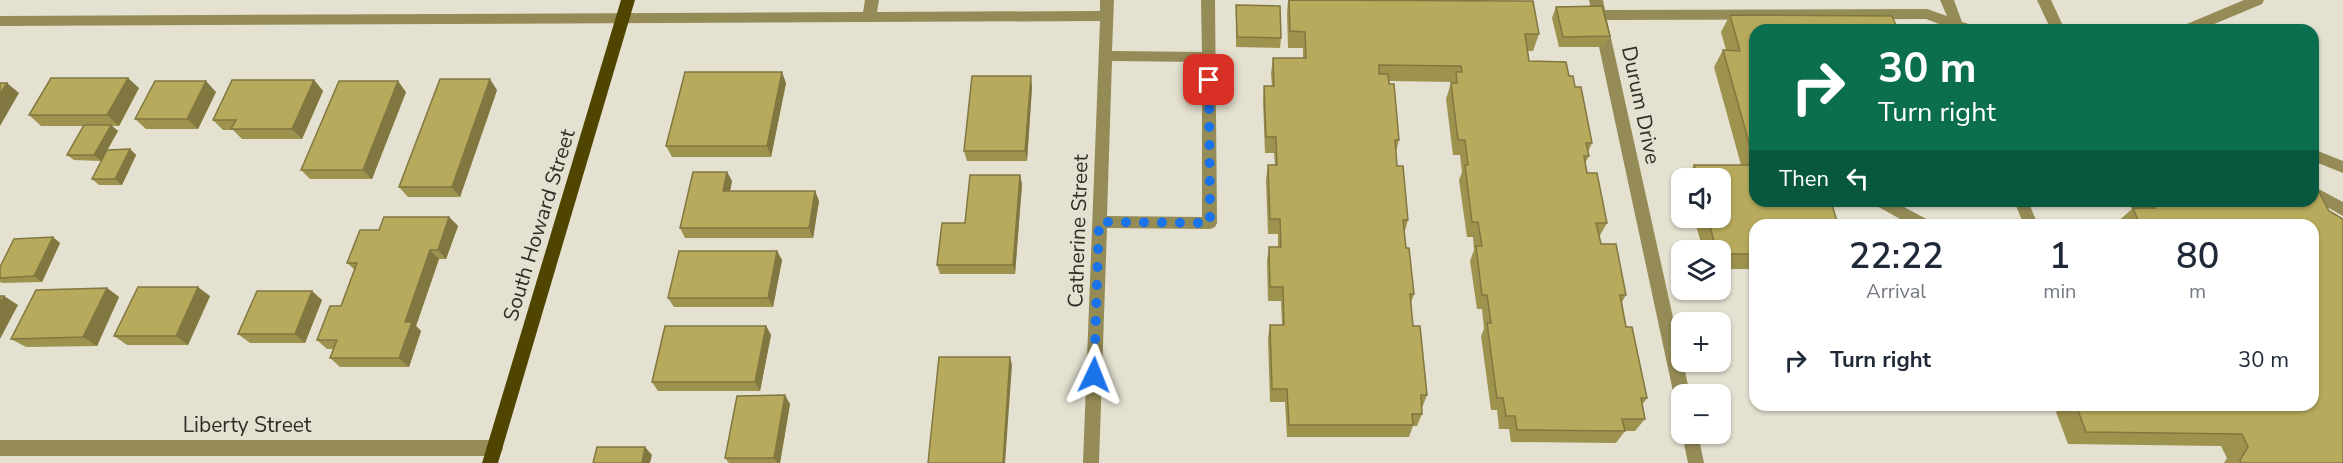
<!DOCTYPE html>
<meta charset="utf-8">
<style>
body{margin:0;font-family:"Nunito Sans",sans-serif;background:#f6f6f7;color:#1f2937;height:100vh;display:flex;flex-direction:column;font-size:22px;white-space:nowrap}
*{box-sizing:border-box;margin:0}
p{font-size:20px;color:#747a83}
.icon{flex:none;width:33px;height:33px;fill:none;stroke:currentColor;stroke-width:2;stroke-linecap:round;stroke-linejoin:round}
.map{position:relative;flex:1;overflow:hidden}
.panel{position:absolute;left:1749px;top:219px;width:570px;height:192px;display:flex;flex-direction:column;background:#fff;border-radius:18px;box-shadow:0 2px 4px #0004}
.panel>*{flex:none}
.banner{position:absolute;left:1749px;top:24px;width:570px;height:183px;border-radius:18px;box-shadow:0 2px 4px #0004;background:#0b6e4f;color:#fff;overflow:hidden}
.buttons{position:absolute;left:1671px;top:168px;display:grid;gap:12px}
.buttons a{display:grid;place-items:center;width:60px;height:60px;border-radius:12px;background:#fff;box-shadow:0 2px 4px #0004;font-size:30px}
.pin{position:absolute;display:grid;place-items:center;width:51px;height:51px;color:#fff;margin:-26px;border-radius:12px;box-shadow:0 3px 9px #0006}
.me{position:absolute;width:66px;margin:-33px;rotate:2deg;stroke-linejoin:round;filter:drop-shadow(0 0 4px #0008)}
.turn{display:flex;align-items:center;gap:21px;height:126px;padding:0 30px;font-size:27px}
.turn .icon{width:78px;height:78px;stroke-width:2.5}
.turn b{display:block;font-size:42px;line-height:51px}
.then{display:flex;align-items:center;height:57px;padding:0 30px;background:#0003;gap:12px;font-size:22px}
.eta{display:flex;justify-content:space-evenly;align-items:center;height:102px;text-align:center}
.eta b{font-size:36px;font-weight:600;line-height:42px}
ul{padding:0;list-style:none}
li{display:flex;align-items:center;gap:18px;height:78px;padding:0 30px}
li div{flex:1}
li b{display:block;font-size:22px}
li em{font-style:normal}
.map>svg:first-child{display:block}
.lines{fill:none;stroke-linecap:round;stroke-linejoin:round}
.minor{fill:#958b57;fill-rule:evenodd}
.major{fill:#504500;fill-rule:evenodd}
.wall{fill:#9e924f}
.shaded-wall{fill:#817740}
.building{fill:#b8aa5c;stroke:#817740;stroke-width:1.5}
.route{stroke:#1a73e8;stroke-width:10;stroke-dasharray:0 18}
.labels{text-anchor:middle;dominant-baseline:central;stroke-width:5;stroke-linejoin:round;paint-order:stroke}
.street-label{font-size:21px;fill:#2f2e27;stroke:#e4e1d0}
</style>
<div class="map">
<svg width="2343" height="463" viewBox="0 0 2343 463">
<rect width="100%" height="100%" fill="#e4e1d0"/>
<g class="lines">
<!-- minor -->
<g class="minor">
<path d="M 865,0 L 879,0 L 877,12 L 1100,11 L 1100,0 L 1114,0 L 1112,51 L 1202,52 L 1201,0 L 1215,0 L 1217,223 L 1215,227 L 1210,229 L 1107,228 L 1099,463 L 1083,463 L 1100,21 L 0,26 L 0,16 L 863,12 ZM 1112,61 L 1202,62 L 1202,217 L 1107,216 Z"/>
<polygon points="1589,0 1603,0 1605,10 1927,9 1947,16 1940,0 1954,0 1962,22 1975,26 1977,30 1955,30 1926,19 1607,20 1690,394 1682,394 1682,403 1676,401 1674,396"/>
<polygon points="2037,0 2051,0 2065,30 2051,30"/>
<polygon points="2244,0 2264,0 2262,4 2200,30 2180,30 2182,26"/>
<polygon points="2313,149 2343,161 2343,173 2313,161"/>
<polygon points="2313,186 2343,202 2343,216 2313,199"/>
<polygon points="1873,201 1893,201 1930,221 1932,225 1911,225 1875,205"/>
<polygon points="2014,201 2028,201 2038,225 2024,225"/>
<polygon points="1682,434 1698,434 1704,463 1688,463"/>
<polygon points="0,440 495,440 501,443 503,448 501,453 495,456 0,456"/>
</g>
<!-- major -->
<polygon class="major" points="621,0 635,0 498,463 482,463"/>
</g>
<!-- wall -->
<g class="wall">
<polygon points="1288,0 1539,34 1533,51 1528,51 1529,61 1569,76 1575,87 1592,143 1588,152 1589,156 1585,163 1587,173 1607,223 1599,237 1601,244 1626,295 1622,302 1626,327 1647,398 1642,405 1645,419 1635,431 1625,431 1616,443 1511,442 1509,429 1499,429 1497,410 1491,410 1481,336 1484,329 1482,309 1477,309 1470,261 1474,250 1473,237 1467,237 1459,180 1462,172 1460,155 1453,155 1446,99 1451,83 1453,82 1389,81 1399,140 1396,152 1397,166 1408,220 1404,234 1406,248 1414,294 1411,303 1413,326 1427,395 1422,408 1422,414 1417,426 1413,426 1409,437 1287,437 1285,402 1270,402 1268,338 1270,325 1282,325 1281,301 1268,301 1267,261 1269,247 1278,247 1278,234 1268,234 1266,180 1268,165 1275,165 1274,153 1265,153 1263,102 1264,86 1272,86 1271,74 1273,58 1303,58 1303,48 1288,48 1287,14"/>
<polygon points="1236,5 1281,38 1280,48 1236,47"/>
<polygon points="1556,7 1610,36 1605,47 1559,47 1552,18"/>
<polygon points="1730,15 1755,30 1755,269 1720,269 1720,250 1703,250 1694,218 1720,218 1720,178 1686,178 1694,165 1741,165 1714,67 1723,50 1726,50 1721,32"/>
<polygon points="314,80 323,91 302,139 242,139 233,130 223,130 213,120"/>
<polygon points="786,83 771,157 672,157 666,146"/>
<polygon points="1032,87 1027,161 967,161 964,151"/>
<polygon points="139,88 119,126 112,126 118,131 101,161 74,160 67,155 83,126 41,126 29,115"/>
<polygon points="497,90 460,197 408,197 399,187"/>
<polygon points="216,92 198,129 146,129 135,119"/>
<polygon points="406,92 372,179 310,179 301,170"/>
<polygon points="130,149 136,155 122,185 99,185 92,179"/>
<polygon points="727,172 732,181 730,191 815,191 819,201 813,238 685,238 680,228"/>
<polygon points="1022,184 1015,274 940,274 937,265 965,223"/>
<polygon points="2128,201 2313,201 2343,463 2224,463 2227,458 2221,446 2068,444 2056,412 2066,405 2313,405 2313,225 2117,225 2116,223 2132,209"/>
<polygon points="449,217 458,226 446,259 439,259 416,326 421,331 409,367 340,367 330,358 333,349 327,349 317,340 341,306 355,270 347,263 379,230"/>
<polygon points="60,243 42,282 2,283 0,282 0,267"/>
<polygon points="777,251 782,260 773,307 674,307 668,298"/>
<polygon points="107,288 119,297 97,346 26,347 11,339"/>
<polygon points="210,296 188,345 127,345 114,336"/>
<polygon points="322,300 305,343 250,343 238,334"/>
<polygon points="766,326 771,335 760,391 658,391 652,382"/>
<polygon points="790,404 780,463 729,463 725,458"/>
</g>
<!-- shaded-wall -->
<g class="shaded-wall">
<polygon points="782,72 786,83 771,157 767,146"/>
<polygon points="1031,76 1032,87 1027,161 1025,151"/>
<polygon points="128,78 139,88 119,126 107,115"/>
<polygon points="490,79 497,90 460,197 452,187"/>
<polygon points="314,80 323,91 302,139 292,129"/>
<polygon points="206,81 216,92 198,129 187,119"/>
<polygon points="398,81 406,92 372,179 363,170"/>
<polygon points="7,83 19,93 0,126 0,94"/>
<polygon points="111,125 118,131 101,161 94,155"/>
<polygon points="130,149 136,155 122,185 115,179"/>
<polygon points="727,172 732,181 728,201 723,191"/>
<polygon points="1020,175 1022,184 1015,274 1013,265"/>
<polygon points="815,191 819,201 813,238 809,228"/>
<polygon points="449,217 458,226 446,259 438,250"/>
<polygon points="53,237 60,243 42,282 34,276"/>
<polygon points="430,250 439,259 416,326 421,331 409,367 399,358 405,322"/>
<polygon points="777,251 782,260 773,307 768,298"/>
<polygon points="198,287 210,296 188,345 176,336"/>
<polygon points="107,288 119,297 97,346 83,337"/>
<polygon points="312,291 322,300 305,343 295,334"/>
<polygon points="4,296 18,305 0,339 0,303"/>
<polygon points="766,326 771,335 760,391 755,382"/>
<polygon points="1010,357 1012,365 1005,463 1003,463"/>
<polygon points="785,395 790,404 780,463 778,463 774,458"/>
<polygon points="645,447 652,455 650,463 642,463"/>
</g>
<!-- building -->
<g class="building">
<polygon points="1289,0 1533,1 1539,34 1525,34 1529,61 1566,62 1569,76 1573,76 1575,87 1581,87 1592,143 1586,143 1589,156 1584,156 1587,173 1597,173 1607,223 1596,223 1601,244 1616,244 1626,295 1620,295 1626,327 1632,327 1647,398 1641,398 1645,419 1622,419 1625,431 1517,430 1515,416 1506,416 1503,398 1497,398 1487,323 1491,323 1487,295 1482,295 1476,246 1482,246 1478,222 1472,222 1465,165 1468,165 1465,140 1458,140 1451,83 1457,83 1456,72 1462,72 1461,66 1379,65 1379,74 1388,74 1389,84 1394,84 1399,140 1395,140 1397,166 1403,166 1408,220 1403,220 1406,248 1409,248 1414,294 1410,294 1413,326 1420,326 1427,395 1421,395 1422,414 1412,414 1413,425 1289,425 1287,389 1272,389 1270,325 1284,325 1283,287 1270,287 1269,247 1281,247 1280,219 1270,219 1268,165 1277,165 1276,137 1266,137 1264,86 1274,86 1273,58 1306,58 1305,32 1290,31"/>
<polygon points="1236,5 1280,6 1281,38 1237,37"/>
<polygon points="1602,6 1610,36 1563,37 1556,7"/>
<polygon points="1730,15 1892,16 1898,30 1755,30 1755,164 1723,50 1740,51"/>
<polygon points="685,72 782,72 767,146 666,146"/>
<polygon points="972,76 1031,76 1025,151 964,151"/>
<polygon points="51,78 128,78 107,115 29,115"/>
<polygon points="440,79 490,79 452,187 399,187"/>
<polygon points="232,80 314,80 292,129 231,129 236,120 213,120"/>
<polygon points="155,81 206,81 187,119 135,119"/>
<polygon points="339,81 398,81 363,170 301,170"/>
<polygon points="0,83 7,83 0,94"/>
<polygon points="84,125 111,125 94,155 67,155"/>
<polygon points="130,149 115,179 92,179 107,150"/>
<polygon points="1694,165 1755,165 1755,201 1831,201 1838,225 1755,225 1755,254 1720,254 1720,250 1716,250 1708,218 1720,218 1720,178 1698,178"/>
<polygon points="693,172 727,172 723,191 815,191 809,228 680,228"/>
<polygon points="970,175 1020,175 1013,265 937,265 942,223 965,223"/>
<polygon points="2313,181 2329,211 2343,219 2343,463 2241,463 2240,460 2248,447 2242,434 2086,432 2076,405 2313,405 2313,225 2140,225 2133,208 2155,208 2152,201 2313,201"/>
<polygon points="384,217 449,217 438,250 430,250 405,322 412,322 399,358 330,358 337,340 317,340 330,306 341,306 357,263 347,263 360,230 379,230"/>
<polygon points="53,237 34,276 0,278 0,267 14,239"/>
<polygon points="679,251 777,251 768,298 668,298"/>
<polygon points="138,287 198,287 176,336 114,336"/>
<polygon points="107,288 83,337 11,339 36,290"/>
<polygon points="257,291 312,291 295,334 238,334"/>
<polygon points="0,296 4,296 0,303"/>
<polygon points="665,326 766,326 755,382 652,382"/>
<polygon points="939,357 1010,357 1003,463 928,463"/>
<polygon points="785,395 774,458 725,458 737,396"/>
<polygon points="597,447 645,447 642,463 593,463"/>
</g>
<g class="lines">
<!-- route -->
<polyline class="route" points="1094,375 1099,222 1210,223 1209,80"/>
</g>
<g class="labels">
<!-- street labels -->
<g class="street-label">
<text transform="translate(1641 105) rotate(78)">Durum Drive</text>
<text transform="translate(539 225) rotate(-73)">South Howard Street</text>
<text transform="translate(1078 231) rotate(-88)">Catherine Street</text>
<text x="247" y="425">Liberty Street</text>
</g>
</g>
</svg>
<div class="buttons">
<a><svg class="icon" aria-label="sound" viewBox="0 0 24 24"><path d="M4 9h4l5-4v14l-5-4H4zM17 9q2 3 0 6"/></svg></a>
<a><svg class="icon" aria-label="layers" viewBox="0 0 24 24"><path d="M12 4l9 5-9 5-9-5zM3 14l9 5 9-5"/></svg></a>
<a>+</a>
<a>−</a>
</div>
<div class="pin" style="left:1209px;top:80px;background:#d93025"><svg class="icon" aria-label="arrive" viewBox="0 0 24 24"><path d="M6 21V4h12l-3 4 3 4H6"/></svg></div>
<svg class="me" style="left:1094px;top:375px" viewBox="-20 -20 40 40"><path d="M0-17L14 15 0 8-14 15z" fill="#1a73e8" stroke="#fff" stroke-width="4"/></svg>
<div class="banner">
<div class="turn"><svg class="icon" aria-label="right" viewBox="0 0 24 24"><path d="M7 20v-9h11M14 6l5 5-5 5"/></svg><div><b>30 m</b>Turn right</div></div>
<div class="then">Then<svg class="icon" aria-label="left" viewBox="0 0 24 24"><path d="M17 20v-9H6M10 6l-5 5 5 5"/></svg></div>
</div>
<section class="panel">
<div class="eta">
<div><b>22:22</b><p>Arrival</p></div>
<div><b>1</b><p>min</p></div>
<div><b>80</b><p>m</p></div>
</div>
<ul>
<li><svg class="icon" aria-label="right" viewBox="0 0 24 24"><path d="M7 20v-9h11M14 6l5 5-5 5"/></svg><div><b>Turn right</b></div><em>30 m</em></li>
</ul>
</section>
</div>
